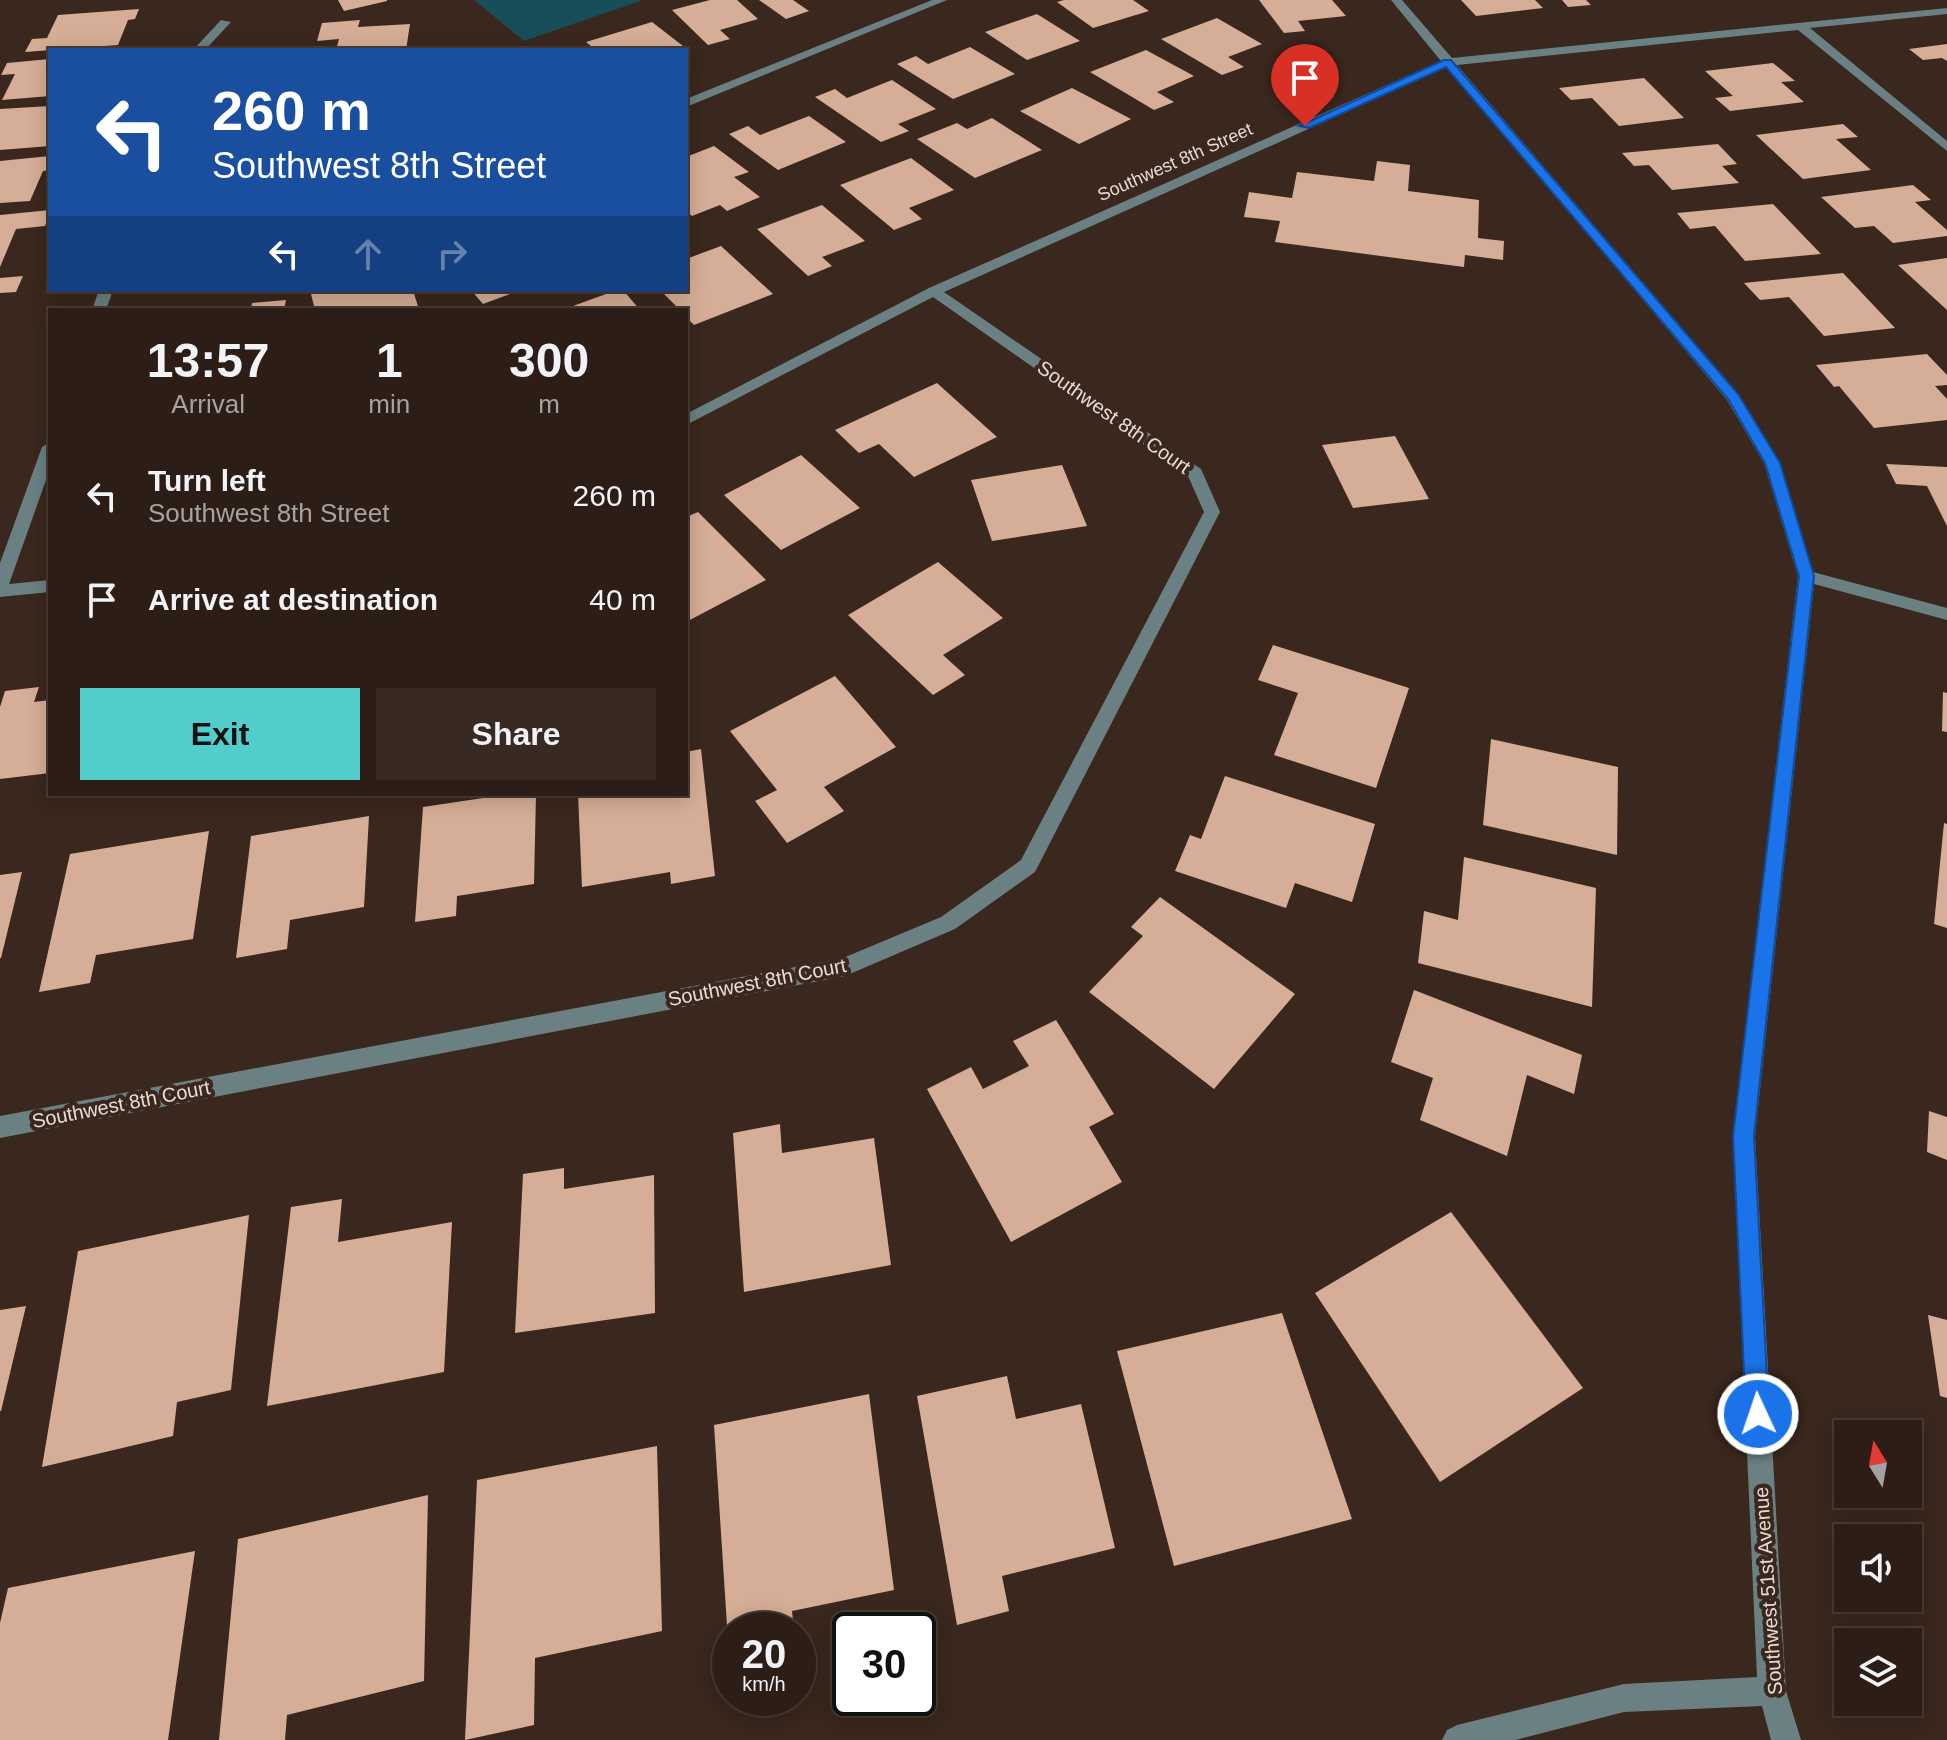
<!DOCTYPE html>
<style>
body{margin:0;font-family:Helvetica,sans-serif;background:#382a23;color:#f1f3f6;height:100vh;display:flex;flex-direction:column;font-size:30px;white-space:nowrap}
*{box-sizing:border-box;margin:0}
p{font-size:26px;color:#a6a2a1}
.icon{flex:none;width:44px;height:44px;fill:none;stroke:currentColor;stroke-width:2;stroke-linecap:round;stroke-linejoin:round}
.map{position:relative;flex:1;overflow:hidden}
.side{position:absolute;left:48px;top:308px;width:640px;height:488px;display:flex;flex-direction:column;background:#2c1d16;border-radius:0px;box-shadow:0 4px 20px #0003,0 0 0 2px #483b35}
.side>*{flex:none}
.banner{position:absolute;left:48px;top:48px;width:640px;height:244px;border-radius:0px;box-shadow:0 4px 20px #0003,0 0 0 2px #483b35;background:#1a4fa0;color:#fff;overflow:hidden}
.needle{width:52px;rotate:349deg}
.controls{position:absolute;left:1834px;top:1420px;display:grid;gap:16px}
.controls a{display:grid;place-items:center;width:88px;height:88px;border-radius:0px;background:#2c1d16;box-shadow:0 4px 20px #0003,0 0 0 2px #483b35;font-size:40px}
.speed{position:absolute;left:712px;top:1612px;display:flex;gap:16px;font-size:40px;font-weight:700;text-align:center}
.speed>*{display:grid;place-content:center;width:104px;height:104px;border-radius:50%;background:#2c1d16;box-shadow:0 4px 20px #0003,0 0 0 2px #483b35;line-height:1}
.speed small{font-size:20px;font-weight:400}
.speed .limit{border:4px solid #111;border-radius:12px;background:#fff;color:#111}
.pin{position:absolute;display:grid;place-items:center;width:68px;height:68px;color:#fff;margin:-82px -34px;border-radius:50% 50% 50% 0;rotate:-45deg;box-shadow:0 0 8px #0007}
.pin .icon{rotate:45deg}
.me{position:absolute;width:88px;margin:-44px;rotate:357deg;stroke-linejoin:round;filter:drop-shadow(0 0 6px #0008)}
.turn{display:flex;align-items:center;gap:28px;height:168px;padding:0 32px;font-size:36px}
.turn .icon{width:104px;height:104px;stroke-width:2.5}
.turn b{display:block;font-size:56px;line-height:68px}
.lanes{display:flex;align-items:center;height:76px;padding:0 32px;background:#0003;justify-content:center;gap:40px;direction:ltr}
.lanes .off{opacity:.35}
.eta{display:flex;justify-content:space-evenly;align-items:center;height:136px;text-align:center}
.eta b{font-size:48px;font-weight:600;line-height:56px}
.cta{display:flex;gap:16px;margin-top:auto;padding:16px 32px}
.cta a{flex:1;height:92px;border-radius:0px;background:#52cdcc;color:#111;font-size:32px;font-weight:600;line-height:92px;text-align:center}
.cta a+a{background:#382a23;color:#f1f3f6}
ul{padding:0;list-style:none}
li{display:flex;align-items:center;gap:24px;height:104px;padding:0 32px}
li div{flex:1}
li b{display:block;font-size:30px}
li em{font-style:normal}
.map>svg:first-child{display:block}
.water{fill:#174e57}
.building{fill:#d6ad96}
.lines{fill:none;stroke-linecap:round;stroke-linejoin:round}
.minor{fill:#6a8082;fill-rule:evenodd}
.route{fill:#1a73e8;stroke:#114b97;stroke-width:2}
.labels{text-anchor:middle;dominant-baseline:central;stroke-width:8;stroke-linejoin:round;paint-order:stroke}
.far-street-label{font-size:18px;fill:#e8dbd5;stroke:#3a271d}
.street-label{font-size:20px;fill:#e8dbd5;stroke:#3a271d}
</style>
<div class="map">
<svg width="1947" height="1740" viewBox="0 0 1947 1740">
<rect width="100%" height="100%" fill="#3a271d"/>
<!-- water -->
<polygon class="water" points="474,0 643,0 524,41"/>
<!-- building -->
<g class="building">
<polygon points="338,0 387,0 387,1 344,11"/>
<polygon points="710,0 737,0 758,19 720,30 730,39 708,45 672,10"/>
<polygon points="759,0 793,0 809,11 786,19"/>
<polygon points="1064,0 1133,0 1149,11 1093,28 1057,2"/>
<polygon points="1259,0 1332,0 1346,16 1298,21 1305,31 1284,33"/>
<polygon points="1461,0 1535,0 1543,8 1476,16"/>
<polygon points="1562,0 1586,0 1591,5 1568,7"/>
<polygon points="139,9 135,19 128,20 118,45 25,52 32,39 47,38 58,15"/>
<polygon points="1037,14 1080,41 1027,60 985,32"/>
<polygon points="1217,18 1262,44 1228,57 1244,67 1222,75 1161,39"/>
<polygon points="360,20 358,27 410,24 406,50 336,50 339,39 317,41 322,23"/>
<polygon points="652,22 683,46 670,50 596,50 586,42"/>
<polygon points="1947,44 1947,61 1942,58 1923,60 1909,49"/>
<polygon points="970,47 1015,74 953,99 897,64 916,56 928,64"/>
<polygon points="1146,50 1194,76 1157,92 1174,102 1154,110 1090,72"/>
<polygon points="50,59 50,96 2,100 15,74 1,75 7,63"/>
<polygon points="1773,63 1795,81 1781,82 1804,102 1730,111 1715,98 1733,96 1705,71"/>
<polygon points="1644,78 1684,118 1619,126 1592,98 1571,100 1559,88"/>
<polygon points="892,80 936,109 898,124 909,131 881,142 815,97 835,89 847,98"/>
<polygon points="1072,88 1131,119 1079,144 1020,111"/>
<polygon points="50,106 50,146 0,150 0,109"/>
<polygon points="809,116 846,142 778,170 729,134 748,126 760,135"/>
<polygon points="992,118 1042,150 975,178 917,139 957,123 967,129"/>
<polygon points="1843,124 1858,137 1836,139 1871,170 1803,179 1756,135"/>
<polygon points="1718,144 1737,164 1722,166 1739,183 1672,190 1649,165 1634,166 1622,153"/>
<polygon points="714,146 749,172 734,177 760,197 727,211 720,205 692,216 686,211 686,157"/>
<polygon points="50,156 50,170 43,171 30,201 0,203 0,161"/>
<polygon points="911,158 954,190 909,208 922,219 894,230 840,185"/>
<polygon points="1377,161 1410,165 1408,191 1479,200 1478,238 1504,241 1503,260 1465,255 1464,267 1275,242 1280,221 1244,217 1249,192 1292,198 1297,172 1374,181"/>
<polygon points="1913,185 1931,200 1915,202 1947,230 1947,236 1893,243 1874,226 1855,228 1821,197"/>
<polygon points="1773,204 1821,254 1745,261 1715,226 1690,229 1677,213"/>
<polygon points="822,205 865,241 822,257 832,266 808,276 757,229"/>
<polygon points="50,210 45,226 16,229 0,267 0,215"/>
<polygon points="721,246 773,294 694,325 686,317 686,310 680,310 660,290 686,290 686,259"/>
<polygon points="1947,258 1947,310 1898,265"/>
<polygon points="1843,273 1895,328 1824,336 1789,297 1760,300 1744,283"/>
<polygon points="23,276 16,292 0,293 0,278"/>
<polygon points="329,290 413,290 419,310 315,310 311,294"/>
<polygon points="471,290 521,290 483,304"/>
<polygon points="617,290 623,290 640,310 562,310"/>
<polygon points="286,300 284,310 251,310 252,303"/>
<polygon points="1927,354 1947,375 1947,385 1935,386 1947,399 1947,420 1874,428 1839,386 1834,387 1816,365"/>
<polygon points="937,383 997,437 914,477 879,444 859,453 835,430"/>
<polygon points="1395,436 1429,499 1353,508 1322,445"/>
<polygon points="801,455 860,508 781,550 724,495"/>
<polygon points="1886,464 1947,467 1947,526 1927,486 1896,484"/>
<polygon points="1062,465 1087,526 992,541 971,480"/>
<polygon points="698,512 766,580 686,622 686,517"/>
<polygon points="938,562 1003,618 943,655 965,675 933,695 848,615"/>
<polygon points="1273,645 1409,688 1376,788 1274,755 1298,693 1258,680"/>
<polygon points="835,676 896,747 824,787 844,811 787,843 755,801 777,790 730,731"/>
<polygon points="39,687 34,702 50,700 50,773 0,779 0,707 5,691"/>
<polygon points="1943,692 1947,693 1947,732 1942,731"/>
<polygon points="1491,739 1618,767 1617,855 1483,825"/>
<polygon points="701,749 715,876 671,884 670,872 582,887 578,794 686,794 686,752"/>
<polygon points="1225,776 1375,824 1352,902 1295,883 1286,908 1175,871 1190,835 1201,839"/>
<polygon points="510,794 536,794 534,884 457,896 456,916 415,922 423,807"/>
<polygon points="369,816 364,907 290,920 287,949 236,958 251,836"/>
<polygon points="1944,823 1947,824 1947,928 1934,924"/>
<polygon points="209,831 193,939 96,955 90,983 39,992 70,854"/>
<polygon points="1464,857 1596,888 1592,1007 1418,963 1424,911 1458,920"/>
<polygon points="22,872 1,958 0,958 0,875"/>
<polygon points="1160,897 1295,994 1214,1089 1089,992 1143,936 1131,927"/>
<polygon points="1414,990 1582,1055 1574,1094 1527,1075 1507,1156 1420,1120 1433,1078 1391,1062"/>
<polygon points="1056,1020 1114,1114 1089,1127 1122,1182 1011,1242 927,1089 971,1067 983,1089 1029,1066 1013,1041"/>
<polygon points="1929,1111 1947,1117 1947,1160 1927,1152"/>
<polygon points="780,1124 782,1153 874,1138 891,1265 744,1292 733,1133"/>
<polygon points="564,1168 564,1189 654,1175 655,1313 515,1333 523,1174"/>
<polygon points="342,1199 338,1242 452,1222 444,1372 267,1406 291,1207"/>
<polygon points="1451,1212 1583,1388 1440,1482 1315,1293"/>
<polygon points="249,1215 231,1390 177,1402 173,1436 42,1467 78,1251"/>
<polygon points="26,1306 1,1411 0,1411 0,1310"/>
<polygon points="1282,1313 1352,1519 1174,1566 1117,1351"/>
<polygon points="1928,1315 1947,1320 1947,1398 1940,1396"/>
<polygon points="1007,1376 1016,1419 1081,1404 1115,1548 1002,1576 1009,1611 957,1625 917,1396"/>
<polygon points="869,1394 894,1590 792,1611 794,1630 730,1630 728,1641 714,1425"/>
<polygon points="657,1446 662,1631 535,1658 534,1725 465,1740 477,1480"/>
<polygon points="428,1495 424,1681 287,1715 285,1740 219,1740 238,1539"/>
<polygon points="195,1551 168,1740 0,1740 0,1623 8,1588"/>
</g>
<g class="lines">
<!-- minor -->
<g class="minor">
<polygon points="932,0 947,0 686,107 686,99"/>
<polygon points="1391,0 1402,0 1452,58 1947,8 1947,14 1810,28 1947,141 1947,151 1798,30 1457,65 1738,394 1780,463 1813,572 1947,608 1947,620 1814,584 1755,1136 1786,1691 1801,1740 1771,1740 1762,1706 1624,1712 1515,1740 1442,1740 1447,1730 1457,1725 1624,1684 1757,1677 1733,1136 1798,576 1764,463 1727,400 1447,67 944,292 1201,469 1220,512 1035,872 955,929 845,976 0,1138 0,1116 843,958 941,917 1021,860 1204,512 1188,476 933,297 686,425 686,414 929,288 1441,61"/>
<polygon points="221,20 231,22 205,50 193,50"/>
<polygon points="99,290 113,290 106,310 92,310"/>
<polygon points="50,442 50,469 9,584 50,580 50,592 0,597 0,563 42,447"/>
</g>
</g>
<!-- route -->
<polygon class="route" points="1444,60 1451,60 1738,394 1780,463 1814,576 1754,1136 1769,1414 1766,1422 1758,1425 1749,1422 1746,1414 1733,1136 1799,576 1765,463 1728,399 1446,67 1309,128 1299,126"/>
<g class="labels">
<!-- far-street labels -->
<g class="far-street-label">
<text transform="translate(1175 162) rotate(-24)">Southwest 8th Street</text>
</g>
<!-- street labels -->
<g class="street-label">
<text transform="translate(1114 417) rotate(35)">Southwest 8th Court</text>
<text transform="translate(757 982) rotate(-11)">Southwest 8th Court</text>
<text transform="translate(121 1104) rotate(-11)">Southwest 8th Court</text>
<text transform="translate(1768 1591) rotate(-94)">Southwest 51st Avenue</text>
</g>
</g>
</svg>
<div class="controls">
<a><svg class="needle" viewBox="-14 -14 28 28"><path d="M0-13l5 13h-10z" fill="#e53935"/><path d="M0 13l5-13h-10z" fill="#a6a2a1"/></svg></a>
<a><svg class="icon" aria-label="sound" viewBox="0 0 24 24"><path d="M4 9h4l5-4v14l-5-4H4zM17 9q2 3 0 6"/></svg></a>
<a><svg class="icon" aria-label="layers" viewBox="0 0 24 24"><path d="M12 4l9 5-9 5-9-5zM3 14l9 5 9-5"/></svg></a>
</div>
<div class="speed"><div>20<small>km/h</small></div><div class="limit">30</div></div>
<div class="pin" style="left:1305px;top:126px;background:#d93025"><svg class="icon" aria-label="arrive" viewBox="0 0 24 24"><path d="M6 21V4h12l-3 4 3 4H6"/></svg></div>
<svg class="me" style="left:1758px;top:1414px" viewBox="-20 -20 40 40"><circle r="17" fill="#1a73e8" stroke="#fff" stroke-width="3"/><path d="M0-11L8 9 0 5-8 9z" fill="#fff"/></svg>
<div class="banner">
<div class="turn"><svg class="icon" aria-label="left" viewBox="0 0 24 24"><path d="M17 20v-9H6M10 6l-5 5 5 5"/></svg><div><b>260 m</b>Southwest 8th Street</div></div>
<div class="lanes"><svg class="icon" aria-label="left" viewBox="0 0 24 24"><path d="M17 20v-9H6M10 6l-5 5 5 5"/></svg><svg class="icon off" aria-label="ahead" viewBox="0 0 24 24"><path d="M12 20V5M6 11l6-6 6 6"/></svg><svg class="icon off" aria-label="right" viewBox="0 0 24 24"><path d="M7 20v-9h11M14 6l5 5-5 5"/></svg></div>
</div>
<section class="side">
<div class="eta">
<div><b>13:57</b><p>Arrival</p></div>
<div><b>1</b><p>min</p></div>
<div><b>300</b><p>m</p></div>
</div>
<ul>
<li><svg class="icon" aria-label="left" viewBox="0 0 24 24"><path d="M17 20v-9H6M10 6l-5 5 5 5"/></svg><div><b>Turn left</b><p>Southwest 8th Street</p></div><em>260 m</em></li>
<li><svg class="icon" aria-label="arrive" viewBox="0 0 24 24"><path d="M6 21V4h12l-3 4 3 4H6"/></svg><div><b>Arrive at destination</b></div><em>40 m</em></li>
</ul>
<div class="cta"><a>Exit</a><a>Share</a></div>
</section>
</div>
